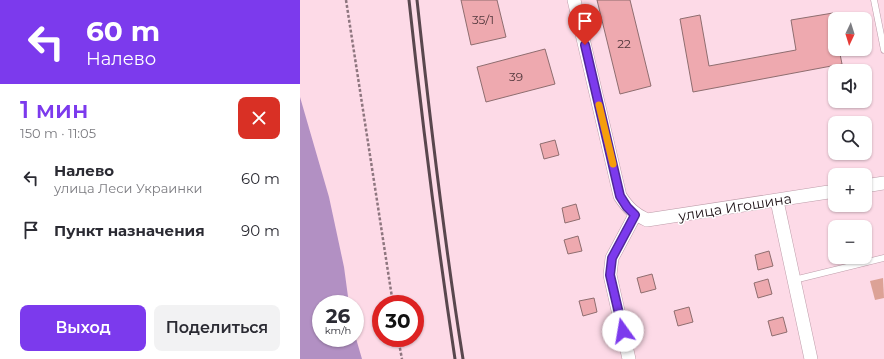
<!DOCTYPE html>
<html lang="ru">
<meta charset="utf-8">
<style>
body{margin:0;font-family:Montserrat,sans-serif;background:#f2f2f3;color:#2b2b33;height:100vh;display:flex;flex-direction:column;font-size:15px;white-space:nowrap}
*{box-sizing:border-box;margin:0}
p{font-size:13px;color:#7c7c81}
.icon{flex:none;width:22px;height:22px;fill:none;stroke:currentColor;stroke-width:2;stroke-linecap:round;stroke-linejoin:round}
.map{position:relative;flex:1;overflow:hidden}
.details{display:flex;flex-direction:column;background:#fff;width:300px}
.details>*{flex:none}
.banner{background:#7c3aed;color:#fff;overflow:hidden}
.needle{width:26px;rotate:184deg}
.tools{position:absolute;left:528px;top:12px;display:grid;gap:8px}
.tools a{display:grid;place-items:center;width:44px;height:44px;border-radius:8px;background:#fff;box-shadow:0 1px 3px #0004;font-size:20px}
.speed{position:absolute;left:12px;top:295px;display:flex;gap:8px;font-size:20px;font-weight:700;text-align:center}
.speed>*{display:grid;place-content:center;width:52px;height:52px;border-radius:50%;background:#fff;box-shadow:0 1px 3px #0004;line-height:1}
.speed small{font-size:10px;font-weight:400}
.speed .limit{border:6px solid #d22;background:#fff;color:#111}
.pin{position:absolute;display:grid;place-items:center;width:34px;height:34px;color:#fff;margin:-41px -17px;border-radius:50% 50% 50% 0;rotate:-45deg;box-shadow:0 0 4px #0007}
.pin .icon{rotate:45deg}
.me{position:absolute;width:44px;margin:-22px;rotate:347deg;stroke-linejoin:round;filter:drop-shadow(0 0 3px #0008)}
.turn{display:flex;align-items:center;gap:14px;height:84px;padding:0 20px;font-size:18px}
.turn .icon{width:52px;height:52px;stroke-width:2.5}
.turn b{display:block;font-size:28px;line-height:34px}
.round{display:grid;place-items:center;flex:none;width:42px;height:42px;border-radius:8px;background:#f2f2f3}
.overview{display:flex;align-items:center;justify-content:space-between;height:68px;padding:0 20px}
h1{font-size:24px;font-weight:600;line-height:30px;color:#7c3aed}
.primary-button{display:flex;gap:8px;margin-top:auto;padding:8px 20px}
.primary-button a{flex:1;height:46px;border-radius:8px;background:#7c3aed;color:#fff;font-size:16px;font-weight:600;line-height:46px;text-align:center}
.primary-button a+a{background:#f2f2f3;color:#2b2b33}
ul{padding:0;list-style:none}
li{display:flex;align-items:center;gap:12px;height:52px;padding:0 20px}
li div{flex:1}
li b{display:block;font-size:15px}
li em{font-style:normal}
main{display:flex;flex:1;min-height:0}
.map>svg:first-child{display:block}
.green{fill:#dca296}
.water{fill:#b290c3}
.building{fill:#eea9af;stroke:#8e6d6f}
.lines{fill:none;stroke-linecap:round;stroke-linejoin:round}
.service-casing{stroke:#be9daa;stroke-width:7}
.minor-casing{stroke:#be9daa;stroke-width:14}
.path{stroke:#8e767f;stroke-width:2.5;stroke-dasharray:3 2;stroke-linecap:butt}
.service{stroke:#fff;stroke-width:6}
.minor{stroke:#fff;stroke-width:13}
.rail{stroke:#59474e;stroke-width:3}
.route-casing{stroke:#51269a;stroke-width:10}
.route{stroke:#7c3aed;stroke-width:7}
.slow{stroke:#f59e0b;stroke-width:7}
.labels{text-anchor:middle;dominant-baseline:central;stroke-width:3;stroke-linejoin:round;paint-order:stroke}
.number-label{font-size:12px;fill:#50363b}
.street-label{font-size:14px;fill:#1b0f14;stroke:#fff}
</style>
<main>
<section class="details">
<div class="banner">
<div class="turn"><svg class="icon" aria-label="left" viewBox="0 0 24 24"><path d="M17 20v-9H6M10 6l-5 5 5 5"/></svg><div><b>60 m</b>Налево</div></div>
</div>
<div class="overview"><div><h1>1 мин</h1><p>150 m · 11:05</p></div><a class="round" style="background:#d93025;color:#fff"><svg class="icon" aria-label="close" viewBox="0 0 24 24"><path d="M6 6l12 12M18 6L6 18"/></svg></a></div>
<ul>
<li><svg class="icon" aria-label="left" viewBox="0 0 24 24"><path d="M17 20v-9H6M10 6l-5 5 5 5"/></svg><div><b>Налево</b><p>улица Леси Украинки</p></div><em>60 m</em></li>
<li><svg class="icon" aria-label="arrive" viewBox="0 0 24 24"><path d="M6 21V4h12l-3 4 3 4H6"/></svg><div><b>Пункт назначения</b></div><em>90 m</em></li>
</ul>
<div class="primary-button"><a>Выход</a><a>Поделиться</a></div>
</section>
<div class="map">
<svg width="584" height="359" viewBox="0 0 584 359">
<rect width="100%" height="100%" fill="#fddae7"/>
<!-- green -->
<polygon class="green" points="583,278 584,298 575,300 570,281"/>
<!-- water -->
<polygon class="water" points="0,97 29,197 44,267 49,304 21,304 21,338 55,338 55,335 62,359 0,359"/>
<!-- building -->
<g class="building">
<polygon points="161,0 197,0 206,37 171,45"/>
<polygon points="297,0 330,0 351,86 320,94"/>
<polygon points="533,13 535,25 535,49 539,49 542,64 393,92 380,19 400,15 409,66 496,50 491,20"/>
<polygon points="245,49 255,84 186,102 177,67"/>
<polygon points="255,140 259,155 244,159 240,144"/>
<polygon points="276,204 280,219 265,223 262,208"/>
<polygon points="278,236 282,251 268,254 264,240"/>
<polygon points="469,251 473,266 458,270 455,255"/>
<polygon points="352,274 356,289 341,293 337,278"/>
<polygon points="468,279 472,294 458,298 454,283"/>
<polygon points="294,298 297,312 283,316 279,301"/>
<polygon points="389,307 393,322 378,326 374,311"/>
<polygon points="483,317 487,332 472,336 468,321"/>
</g>
<g class="lines">
<!-- service casing -->
<g class="service-casing">
<g id="service">
<polyline points="574,0 584,50"/>
<polyline points="494,280 584,258"/>
</g>
</g>
<!-- minor casing -->
<g class="minor-casing">
<g id="minor">
<path d="M 274,0 L 320,196 C 328,208 334,214 347,220 L 535,191"/>
<polyline points="565,186 584,183"/>
<polyline points="477,201 511,359"/>
<polyline points="329,359 310,275 312,258 335,215"/>
</g>
</g>
<!-- path -->
<g class="path">
<polyline points="46,0 93,304"/>
<polyline points="98,338 102,359"/>
</g>
<!-- service -->
<use href="#service" class="service"/>
<!-- minor -->
<use href="#minor" class="minor"/>
<!-- rail -->
<g class="rail">
<path d="M 109,0 C 122,120 137,240 155,359"/>
<path d="M 117,0 C 130,120 144,240 163,359"/>
</g>
</g>
<g class="lines">
<!-- route casing -->
<g class="route-casing">
<polyline id="route" points="285,45 320,196 327,207 335,215 312,258 310,275 323,331"/>
</g>
<!-- route -->
<use href="#route" class="route"/>
<!-- slow -->
<polyline class="slow" points="299,105 313,164"/>
</g>
<g class="labels">
<!-- number labels -->
<g class="number-label">
<text x="183" y="19">35/1</text>
<text x="324" y="43">22</text>
<text x="216" y="76">39</text>
</g>
<!-- street labels -->
<g class="street-label">
<text transform="translate(435 207) rotate(-9)">улица Игошина</text>
</g>
</g>
</svg>
<div class="tools">
<a><svg class="needle" viewBox="-14 -14 28 28"><path d="M0-13l5 13h-10z" fill="#e53935"/><path d="M0 13l5-13h-10z" fill="#7c7c81"/></svg></a>
<a><svg class="icon" aria-label="sound" viewBox="0 0 24 24"><path d="M4 9h4l5-4v14l-5-4H4zM17 9q2 3 0 6"/></svg></a>
<a><svg class="icon" aria-label="search" viewBox="0 0 24 24"><circle cx="10" cy="10" r="6"/><path d="M15 15l6 6"/></svg></a>
<a>+</a>
<a>−</a>
</div>
<div class="speed"><div>26<small>km/h</small></div><div class="limit">30</div></div>
<div class="pin" style="left:285px;top:45px;background:#d93025"><svg class="icon" aria-label="arrive" viewBox="0 0 24 24"><path d="M6 21V4h12l-3 4 3 4H6"/></svg></div>
<svg class="me" style="left:323px;top:331px" viewBox="-20 -20 40 40"><circle r="19" fill="#fff"/><path d="M0-13L10 11 0 6-10 11z" fill="#7c3aed"/></svg>
</div>
</main>
